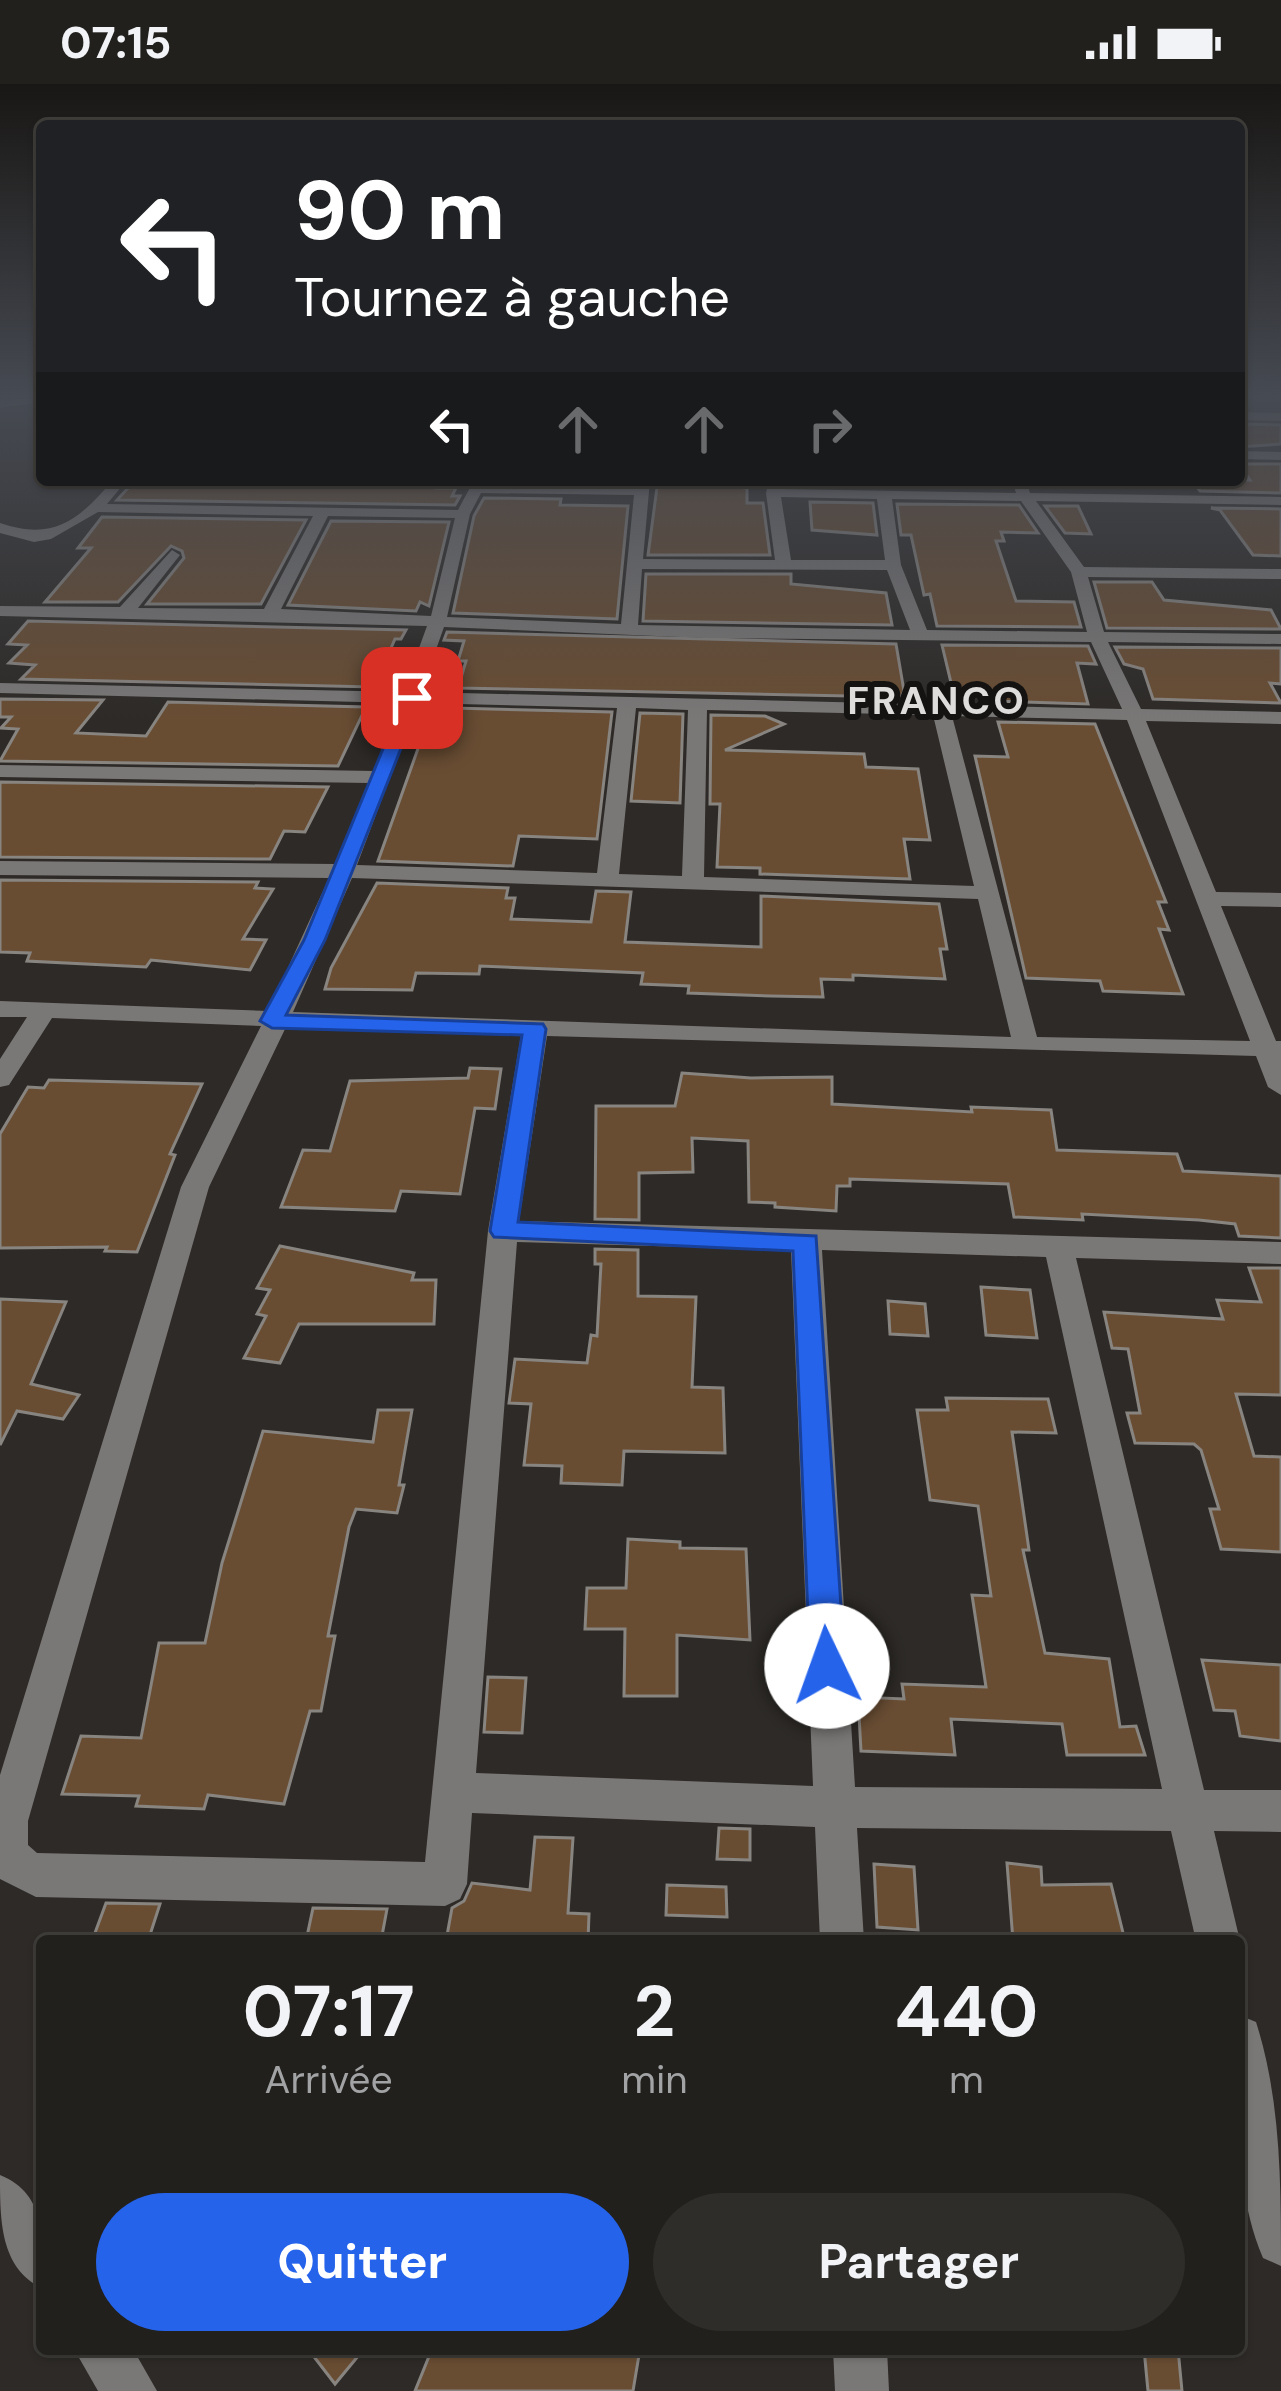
<!DOCTYPE html>
<html lang="fr">
<meta charset="utf-8">
<style>
body{margin:0;font-family:"DM Sans",sans-serif;background:#2e2d2a;color:#f1f3f6;height:100vh;display:flex;flex-direction:column;font-size:45px;white-space:nowrap}
*{box-sizing:border-box;margin:0}
p{font-size:39px;color:#a2a3a4}
.icon{flex:none;width:66px;height:66px;fill:none;stroke:currentColor;stroke-width:2;stroke-linecap:round;stroke-linejoin:round}
.map{position:relative;flex:1;overflow:hidden}
.side{position:absolute;left:36px;top:1851px;width:1209px;height:420px;display:flex;flex-direction:column;background:#22201d;border-radius:12px;box-shadow:0 3px 9px #0004,0 0 0 3px #3f3e3b}
.side>*{flex:none}
.banner{position:absolute;left:36px;top:36px;width:1209px;height:366px;border-radius:12px;box-shadow:0 3px 9px #0004,0 0 0 3px #3f3e3b;background:#202124;color:#fff;overflow:hidden}
.pin{position:absolute;display:grid;place-items:center;width:102px;height:102px;color:#fff;margin:-51px;border-radius:24px;box-shadow:0 6px 18px #0006}
.me{position:absolute;width:132px;margin:-66px;rotate:357deg;stroke-linejoin:round;filter:drop-shadow(0 0 9px #0008)}
.turn{display:flex;align-items:center;gap:42px;height:252px;padding:0 60px;font-size:54px}
.turn .icon{width:156px;height:156px;stroke-width:2.5}
.turn b{display:block;font-size:84px;line-height:102px}
.lanes{display:flex;align-items:center;height:114px;padding:0 60px;background:#0003;justify-content:center;gap:60px;direction:ltr}
.lanes .off{opacity:.35}
.eta{display:flex;justify-content:space-evenly;align-items:center;height:204px;text-align:center}
.eta b{font-size:72px;font-weight:700;line-height:84px}
.cta{display:flex;gap:24px;margin-top:auto;padding:24px 60px}
.cta a{flex:1;height:138px;border-radius:72px;background:#2563eb;color:#fff;font-size:48px;font-weight:700;line-height:138px;text-align:center}
.cta a+a{background:#2e2d2a;color:#f1f3f6}
.status{display:flex;justify-content:space-between;align-items:center;height:84px;padding:0 60px;background:#22201d;direction:ltr}
.status svg{height:33px;fill:currentColor}
.map>svg:first-child{display:block}
.building{fill:#694d33;stroke:#888480;stroke-width:3}
.lines{fill:none;stroke-linecap:round;stroke-linejoin:round}
.minor{fill:#7a7877;fill-rule:evenodd}
.route{fill:#2563eb;stroke:#184099;stroke-width:3}
.labels{text-anchor:middle;dominant-baseline:central;stroke-width:12;stroke-linejoin:round;paint-order:stroke}
.far-district-label{font-size:39px;font-weight:bold;letter-spacing:3px;fill:#dfdddb;stroke:#141311}
</style>
<div class="status"><b>07:15</b><svg viewBox="0 0 49 12"><path d="M0 12V9h3v3zM5 12V6h3v6zM10 12V3h3v9zM15 12V0h3v12zM26 1h20v11H26zM47 4h2v5h-2z"/></svg></div>
<div class="map">
<svg width="1281" height="2307" viewBox="0 0 1281 2307">
<rect width="100%" height="100%" fill="#2d2a27"/>
<!-- building -->
<g class="building">
<polygon points="1239,340 1281,341 1281,360 1239,363"/>
<polygon points="1239,380 1281,380 1281,409 1200,407 1192,396 1250,396"/>
<polygon points="159,396 441,396 437,404 456,404 452,412 460,412 455,421 117,416 128,404"/>
<polygon points="658,396 747,404 747,419 763,419 770,471 648,471"/>
<polygon points="484,414 561,415 560,421 628,422 617,535 453,529 474,432"/>
<polygon points="810,418 873,419 877,451 812,446"/>
<polygon points="897,420 1019,421 1038,449 1001,448 1004,457 996,457 1016,517 1074,518 1081,543 937,542 930,510 924,511 911,451 901,451"/>
<polygon points="1045,422 1078,422 1091,450 1065,449"/>
<polygon points="1211,424 1281,425 1281,472 1253,471 1220,426"/>
<polygon points="102,433 306,436 261,520 147,520 184,474 182,467 171,462 118,518 45,518 91,464 78,464"/>
<polygon points="331,437 449,438 429,522 420,518 416,527 288,521"/>
<polygon points="646,490 791,490 791,500 886,509 892,541 643,537"/>
<polygon points="1094,498 1152,498 1164,516 1271,526 1281,545 1107,544"/>
<polygon points="28,537 406,546 401,555 395,555 374,603 21,595 35,581 9,579 27,561 8,560"/>
<polygon points="447,548 896,560 904,607 901,613 458,604 466,577 458,577 464,557 444,556"/>
<polygon points="942,561 1088,562 1096,580 1077,579 1088,620 993,617 991,611 953,607"/>
<polygon points="1115,563 1281,564 1281,600 1270,599 1281,619 1153,615 1143,585 1124,580"/>
<polygon points="0,615 103,616 76,649 146,652 168,618 366,623 338,682 0,677 18,645 1,644 11,633 0,633"/>
<polygon points="452,624 612,628 597,755 519,752 513,782 378,777 420,659 442,660"/>
<polygon points="640,629 683,630 680,719 631,717"/>
<polygon points="711,631 765,632 784,640 725,666 864,670 866,683 918,685 930,756 904,755 910,795 760,790 760,784 717,783 720,720 710,720"/>
<polygon points="998,638 1095,640 1166,818 1158,818 1169,846 1159,845 1183,910 1103,907 1100,897 1026,894 975,672 1008,673"/>
<polygon points="0,698 328,703 305,748 284,747 270,775 0,773"/>
<polygon points="0,796 258,798 255,804 273,805 243,855 266,856 250,886 151,876 146,883 27,877 30,869 0,868"/>
<polygon points="377,799 508,804 506,814 515,814 511,835 591,838 596,807 631,808 625,858 761,863 761,812 939,820 947,865 940,865 945,895 853,891 853,896 821,895 823,913 771,912 688,909 689,902 641,900 643,889 480,882 479,890 416,889 412,906 325,905 331,884"/>
<polygon points="470,984 501,985 495,1025 475,1024 460,1110 401,1107 395,1127 281,1123 303,1066 330,1067 350,997 468,994"/>
<polygon points="682,989 751,994 832,993 832,1020 972,1028 971,1023 1051,1026 1057,1066 1177,1070 1183,1087 1281,1092 1281,1154 1239,1152 1235,1140 1199,1136 1082,1130 1083,1136 1014,1133 1008,1100 850,1095 850,1102 837,1102 836,1127 775,1123 775,1119 749,1118 748,1057 692,1054 693,1088 639,1089 639,1136 595,1135 596,1022 675,1022"/>
<polygon points="49,996 202,1000 170,1070 175,1071 137,1168 105,1167 107,1163 0,1164 0,1050 28,1003 44,1004"/>
<polygon points="280,1162 414,1189 412,1196 436,1196 434,1240 299,1240 280,1279 244,1274 266,1232 257,1230 270,1206 257,1204"/>
<polygon points="595,1165 638,1166 638,1212 696,1213 692,1303 723,1304 725,1369 624,1367 622,1401 561,1399 562,1382 524,1381 531,1320 509,1319 515,1275 587,1279 591,1251 597,1252 601,1180 595,1180"/>
<polygon points="1249,1184 1281,1184 1281,1311 1236,1310 1254,1372 1281,1373 1281,1468 1221,1465 1210,1425 1219,1425 1201,1366 1194,1360 1135,1359 1127,1329 1140,1329 1128,1265 1112,1264 1104,1228 1223,1235 1217,1216 1261,1218"/>
<polygon points="981,1203 1030,1206 1037,1254 986,1251"/>
<polygon points="0,1215 66,1218 31,1300 79,1311 63,1335 17,1327 0,1361"/>
<polygon points="888,1217 925,1220 928,1252 890,1250"/>
<polygon points="946,1314 1048,1315 1056,1349 1012,1348 1029,1466 1023,1466 1045,1569 1109,1575 1120,1643 1136,1642 1145,1671 1067,1671 1062,1640 951,1635 955,1671 861,1667 858,1613 904,1615 902,1600 986,1603 972,1511 991,1512 978,1422 930,1416 917,1326 948,1326"/>
<polygon points="378,1326 412,1326 399,1401 404,1401 397,1429 356,1425 349,1443 328,1552 335,1552 321,1627 310,1627 284,1720 208,1711 204,1725 136,1722 139,1712 62,1710 81,1652 141,1654 159,1559 205,1559 222,1479 263,1347 373,1358"/>
<polygon points="628,1455 680,1458 680,1464 746,1465 750,1556 677,1551 677,1612 624,1612 625,1545 585,1545 587,1504 626,1504"/>
<polygon points="1202,1576 1281,1581 1281,1657 1240,1652 1235,1627 1214,1626"/>
<polygon points="488,1593 526,1594 522,1649 484,1648"/>
<polygon points="719,1744 750,1745 750,1776 717,1775"/>
<polygon points="535,1753 573,1754 568,1829 589,1830 588,1857 446,1857 452,1824 464,1817 472,1799 530,1806"/>
<polygon points="1007,1779 1041,1783 1042,1801 1111,1800 1125,1857 1013,1857"/>
<polygon points="874,1780 914,1783 918,1846 877,1843"/>
<polygon points="667,1801 726,1803 727,1833 666,1831"/>
<polygon points="106,1819 160,1820 148,1857 92,1857"/>
<polygon points="313,1824 387,1825 381,1857 306,1857"/>
<polygon points="308,2265 364,2265 335,2300"/>
<polygon points="432,2265 640,2265 633,2307 415,2307"/>
<polygon points="1144,2265 1178,2265 1182,2307 1148,2307"/>
</g>
<g class="lines">
<!-- minor -->
<g class="minor">
<polygon points="42,314 42,318 0,324 0,316"/>
<polygon points="1239,328 1281,329 1281,337 1239,336"/>
<polygon points="1239,367 1281,368 1281,376 1239,375"/>
<path d="M 113,396 L 127,396 L 107,420 L 458,426 L 474,396 L 488,396 L 485,401 L 635,403 L 636,396 L 650,396 L 643,475 L 775,476 L 766,409 L 769,396 L 783,396 L 781,405 L 1016,409 L 1012,396 L 1026,396 L 1030,409 L 1281,413 L 1281,421 L 1036,417 L 1084,483 L 1281,485 L 1281,495 L 1088,493 L 1104,548 L 1281,550 L 1281,560 L 1108,558 L 1141,625 L 1281,628 L 1281,640 L 1146,637 L 1216,808 L 1281,809 L 1281,823 L 1221,822 L 1276,957 L 1281,957 L 1281,1011 L 1268,1003 L 1256,972 L 547,952 L 519,1137 L 1281,1158 L 1281,1180 L 1076,1174 L 1204,1706 L 1281,1706 L 1281,1748 L 1214,1747 L 1240,1857 L 1239,1861 L 1196,1857 L 1171,1747 L 857,1744 L 864,1857 L 820,1857 L 815,1743 L 472,1729 L 467,1800 L 460,1815 L 445,1822 L 36,1813 L 0,1795 L 0,1691 L 181,1103 L 261,942 L 52,934 L 9,1001 L 0,1003 L 0,975 L 27,933 L 0,933 L 0,917 L 268,927 L 329,794 L 0,791 L 0,777 L 335,780 L 369,699 L 0,693 L 0,681 L 374,687 L 399,619 L 0,609 L 0,599 L 403,608 L 427,542 L 0,532 L 0,522 L 120,523 L 172,466 L 180,471 L 138,524 L 264,525 L 313,432 L 98,428 L 51,455 L 34,458 L 0,449 L 0,439 C 53,457 78,437 113,396 ZM 481,409 L 634,411 L 621,540 L 447,533 L 470,430 ZM 781,413 L 877,415 L 885,476 L 791,476 ZM 892,415 L 1021,417 L 1071,488 L 1087,548 L 927,546 L 901,481 ZM 328,432 L 455,434 L 431,532 L 281,525 ZM 642,485 L 887,486 L 910,546 L 638,541 ZM 444,543 L 704,554 L 1091,558 L 1122,625 L 421,608 ZM 418,619 L 617,624 L 597,789 L 357,781 ZM 636,624 L 688,626 L 682,792 L 619,790 ZM 707,626 L 933,631 L 974,802 L 704,793 ZM 952,632 L 1127,636 L 1250,957 L 1037,953 ZM 352,794 L 978,815 L 1011,953 L 293,928 ZM 286,943 L 521,951 L 488,1147 L 425,1778 L 37,1769 L 28,1761 L 28,1737 L 209,1103 ZM 517,1158 L 791,1166 L 813,1702 L 476,1689 ZM 822,1166 L 1046,1173 L 1162,1705 L 855,1703 Z"/>
<path d="M 1239,1931 L 1256,1938 C 1281,2016 1281,2100 1281,2182 L 1263,2174 C 1231,2098 1239,2012 1239,1931 Z"/>
<path d="M 0,2091 C 49,2111 42,2159 42,2204 C 0,2184 0,2136 0,2091 Z"/>
<polygon points="74,2265 133,2265 157,2307 98,2307"/>
<polygon points="833,2265 887,2265 889,2307 835,2307"/>
</g>
</g>
<!-- sky -->
<linearGradient id="sky" x2="0" y2="1"><stop stop-color="#191715"/><stop offset="0.49" stop-color="#464a52"/><stop offset="1" stop-color="#464a52" stop-opacity="0"/></linearGradient>
<rect width="1281" height="637" fill="url(#sky)"/>
<!-- route -->
<polygon class="route" points="412,609 421,614 325,856 286,931 543,940 546,945 518,1138 816,1152 845,1582 840,1594 827,1599 815,1594 810,1582 793,1167 494,1153 490,1147 522,951 272,944 260,937 304,856 404,614"/>
<g class="labels">
<!-- far-district labels -->
<g class="far-district-label">
<text x="937" y="616">FRANCO</text>
</g>
</g>
</svg>
<div class="pin" style="left:412px;top:614px;background:#d93025"><svg class="icon" aria-label="arrive" viewBox="0 0 24 24"><path d="M6 21V4h12l-3 4 3 4H6"/></svg></div>
<svg class="me" style="left:827px;top:1582px" viewBox="-20 -20 40 40"><circle r="19" fill="#fff"/><path d="M0-13L10 11 0 6-10 11z" fill="#2563eb"/></svg>
<div class="banner">
<div class="turn"><svg class="icon" aria-label="left" viewBox="0 0 24 24"><path d="M17 20v-9H6M10 6l-5 5 5 5"/></svg><div><b>90 m</b>Tournez à gauche</div></div>
<div class="lanes"><svg class="icon" aria-label="left" viewBox="0 0 24 24"><path d="M17 20v-9H6M10 6l-5 5 5 5"/></svg><svg class="icon off" aria-label="ahead" viewBox="0 0 24 24"><path d="M12 20V5M6 11l6-6 6 6"/></svg><svg class="icon off" aria-label="ahead" viewBox="0 0 24 24"><path d="M12 20V5M6 11l6-6 6 6"/></svg><svg class="icon off" aria-label="right" viewBox="0 0 24 24"><path d="M7 20v-9h11M14 6l5 5-5 5"/></svg></div>
</div>
<section class="side">
<div class="eta">
<div><b>07:17</b><p>Arrivée</p></div>
<div><b>2</b><p>min</p></div>
<div><b>440</b><p>m</p></div>
</div>
<div class="cta"><a>Quitter</a><a>Partager</a></div>
</section>
</div>
